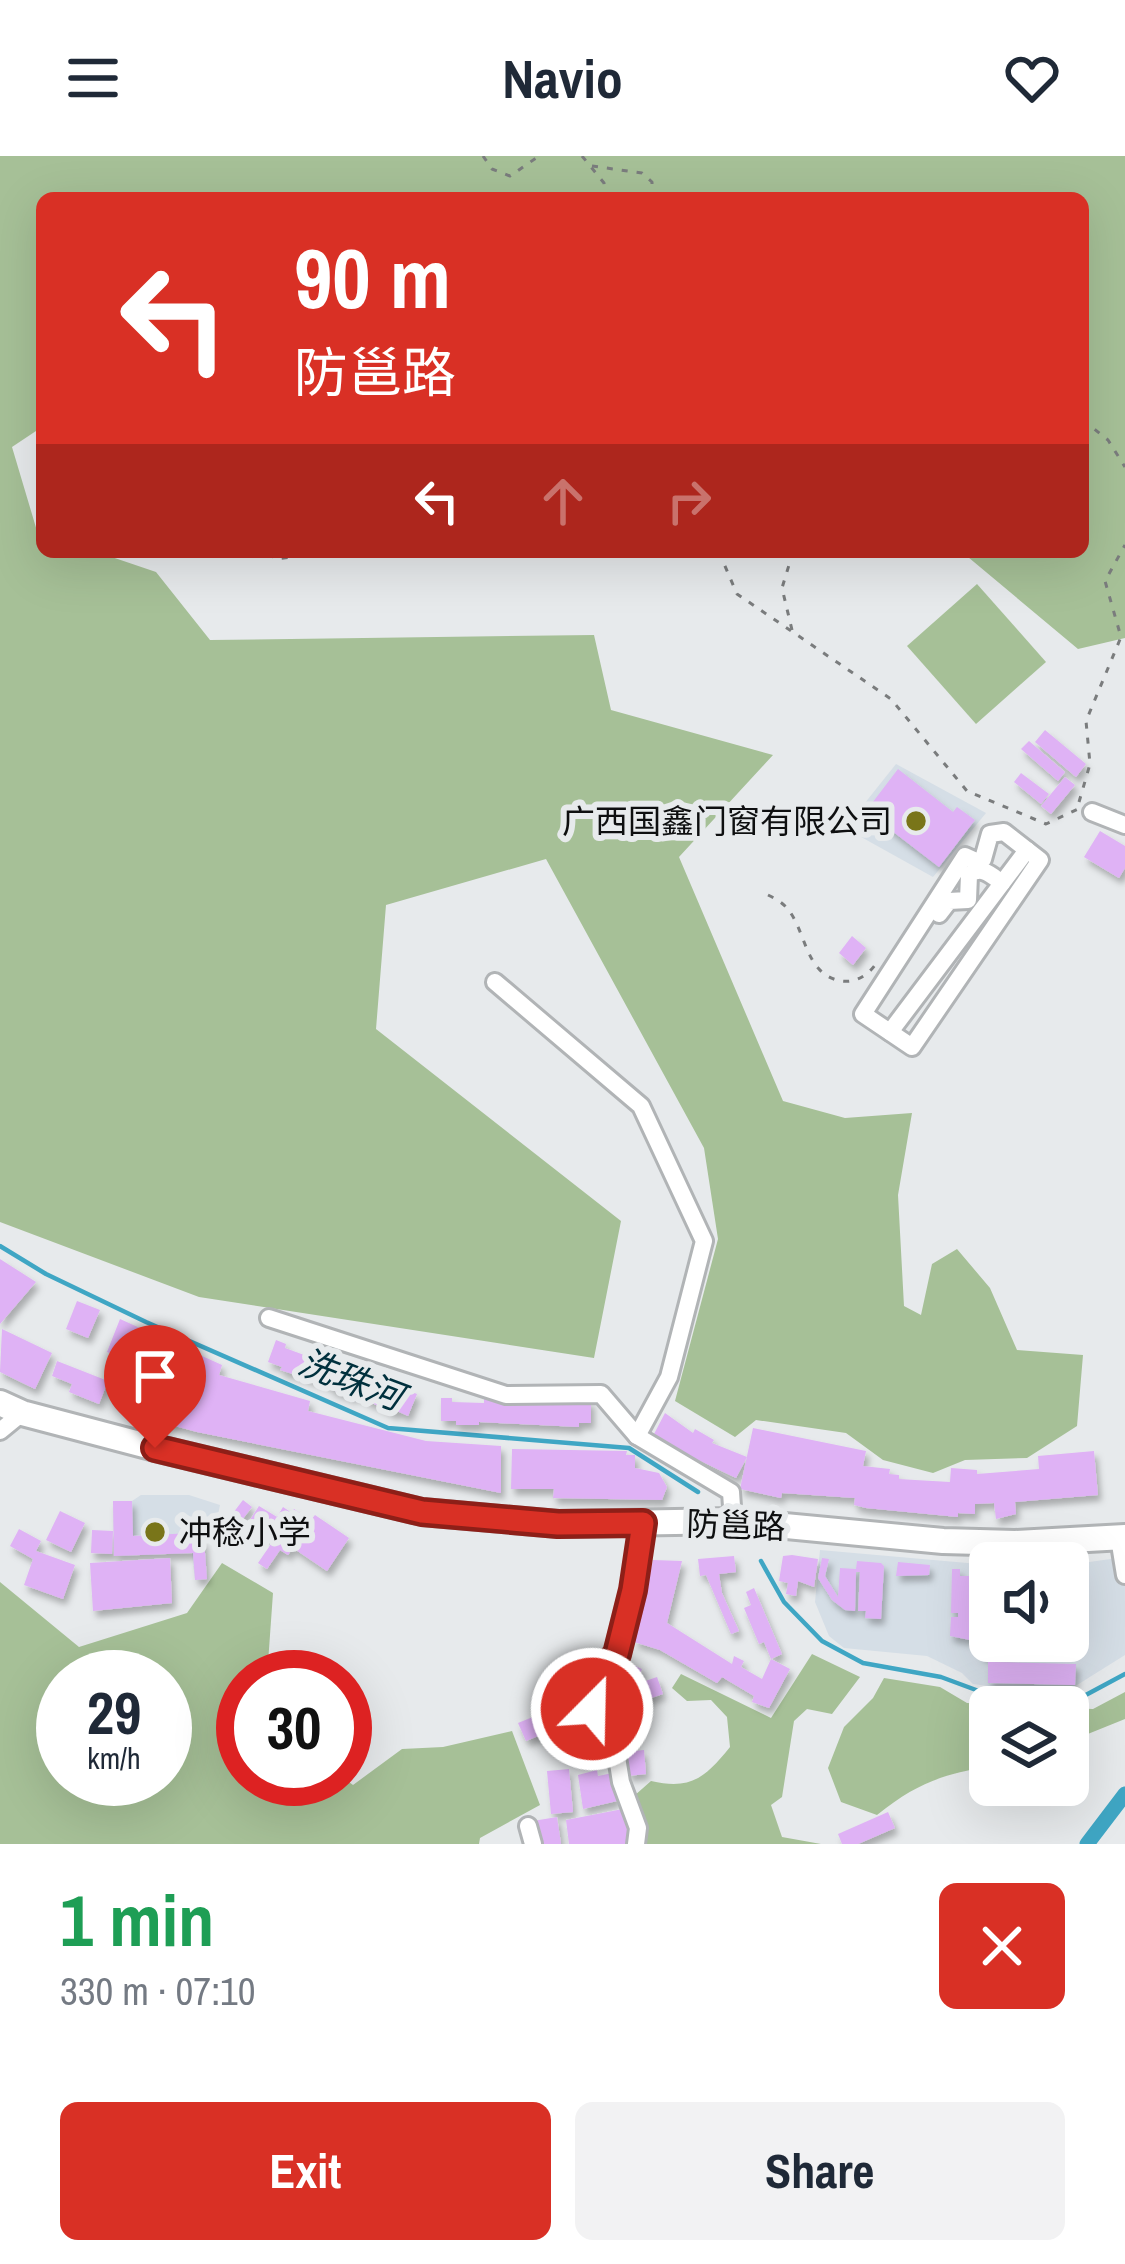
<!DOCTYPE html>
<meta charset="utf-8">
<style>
body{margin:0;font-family:"Archivo Narrow","Noto Sans SC",sans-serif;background:#f2f2f3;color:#1f2937;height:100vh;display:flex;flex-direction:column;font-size:45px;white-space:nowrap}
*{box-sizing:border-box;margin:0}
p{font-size:39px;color:#747a83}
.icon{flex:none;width:66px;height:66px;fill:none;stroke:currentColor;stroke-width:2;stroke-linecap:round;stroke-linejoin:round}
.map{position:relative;height:1688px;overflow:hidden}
.panel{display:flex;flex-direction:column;background:#fff;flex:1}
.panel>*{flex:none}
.banner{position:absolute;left:36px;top:36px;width:1053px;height:366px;border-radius:18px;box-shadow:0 12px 48px #0002;background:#d93025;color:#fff;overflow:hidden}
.tools{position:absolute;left:969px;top:1386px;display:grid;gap:24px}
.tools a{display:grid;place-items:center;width:120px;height:120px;border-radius:18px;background:#fff;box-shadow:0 12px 48px #0002;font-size:60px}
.speed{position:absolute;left:36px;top:1494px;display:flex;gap:24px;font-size:60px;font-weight:700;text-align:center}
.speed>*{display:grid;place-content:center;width:156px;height:156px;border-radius:50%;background:#fff;box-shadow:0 12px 48px #0002;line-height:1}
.speed small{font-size:30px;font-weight:400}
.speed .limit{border:18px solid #d22;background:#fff;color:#111}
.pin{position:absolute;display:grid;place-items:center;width:102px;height:102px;color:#fff;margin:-123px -51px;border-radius:50% 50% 50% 0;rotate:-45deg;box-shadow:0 0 12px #0007}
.pin .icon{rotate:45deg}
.me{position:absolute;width:132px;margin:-66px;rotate:23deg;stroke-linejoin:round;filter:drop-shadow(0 0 9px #0008)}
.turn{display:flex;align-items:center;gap:42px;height:252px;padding:0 60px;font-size:54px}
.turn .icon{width:156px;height:156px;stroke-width:2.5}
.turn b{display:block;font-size:84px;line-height:102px}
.lanes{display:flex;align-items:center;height:114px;padding:0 60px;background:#0003;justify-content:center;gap:60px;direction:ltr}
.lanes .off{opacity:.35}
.round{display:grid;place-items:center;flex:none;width:126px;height:126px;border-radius:18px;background:#f2f2f3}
.overview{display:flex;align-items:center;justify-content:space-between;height:204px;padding:0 60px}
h1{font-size:72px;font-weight:700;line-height:90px;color:#1e9e55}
.cta{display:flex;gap:24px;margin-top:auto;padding:24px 60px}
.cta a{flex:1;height:138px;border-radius:18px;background:#d93025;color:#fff;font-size:48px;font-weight:700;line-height:138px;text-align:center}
.cta a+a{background:#f2f2f3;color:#1f2937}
header{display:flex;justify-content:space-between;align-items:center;height:156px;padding:0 60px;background:#fff;font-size:54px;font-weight:700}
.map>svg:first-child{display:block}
.built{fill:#d5dee6}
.green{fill:#a6c097;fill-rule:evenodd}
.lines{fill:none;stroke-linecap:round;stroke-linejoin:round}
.stream{stroke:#3fa6c4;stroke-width:4.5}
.canal{stroke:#3fa6c4;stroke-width:15}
.building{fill:#dfb2f5;filter:url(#shadow)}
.minor-casing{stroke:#b1b4b6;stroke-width:22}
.highway-casing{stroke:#b1b4b6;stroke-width:30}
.path{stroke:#7a7c7d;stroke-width:3;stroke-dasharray:6 9;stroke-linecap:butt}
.minor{stroke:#fff;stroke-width:16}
.highway{stroke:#fff;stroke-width:24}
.route-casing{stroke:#8d1f18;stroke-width:30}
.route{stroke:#d93025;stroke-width:21}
.poi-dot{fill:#797519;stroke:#e7eaec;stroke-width:4.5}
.labels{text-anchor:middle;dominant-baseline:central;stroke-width:12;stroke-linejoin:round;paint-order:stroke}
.poi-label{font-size:33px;fill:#0e0f10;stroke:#e7eaec;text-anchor:end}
.street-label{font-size:33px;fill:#0e0f10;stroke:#e7eaec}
.water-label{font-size:36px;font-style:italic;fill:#00303d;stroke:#e7eaec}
</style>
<header><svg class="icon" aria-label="menu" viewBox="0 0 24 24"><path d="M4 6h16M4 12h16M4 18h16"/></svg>Navio<svg class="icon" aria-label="heart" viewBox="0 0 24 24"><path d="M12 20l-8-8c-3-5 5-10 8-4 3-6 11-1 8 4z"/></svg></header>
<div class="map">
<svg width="1125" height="1688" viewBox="0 0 1125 1688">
<defs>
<filter id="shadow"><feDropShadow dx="3.5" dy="6" stdDeviation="3" flood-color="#0004"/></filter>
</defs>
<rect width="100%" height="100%" fill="#e7eaec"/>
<!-- built -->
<g class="built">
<polygon points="896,608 986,657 933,721 845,672"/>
<polygon points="141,1339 189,1339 220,1349 218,1359 196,1368 198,1383 204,1383 207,1423 195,1424 192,1397 114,1400 113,1345 132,1345"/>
<polygon points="820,1394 990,1409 990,1485 1068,1485 1068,1409 1125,1401 1125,1499 1069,1534 1023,1535 973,1528 962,1517 927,1500 844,1492 829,1480 815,1446"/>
</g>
<!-- green -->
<g class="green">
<polygon points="0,0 1125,0 1125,482 1078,493 962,396 1083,396 1083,42 42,42 42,271 12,291 37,375 42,377 42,396 97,396 156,416 210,484 594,479 611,554 773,599 679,701 783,945 845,962 912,957 898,1039 904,1150 921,1159 932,1108 957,1093 990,1132 1017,1194 1083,1199 1077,1270 1027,1302 965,1304 933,1317 883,1304 846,1277 756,1264 735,1281 675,1245 718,1083 704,992 546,703 386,749 376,873 621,1065 594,1202 199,1141 0,1066"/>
<polygon points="977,428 1046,506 976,568 907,490"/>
<path d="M 222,1407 L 273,1437 L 267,1521 L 243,1521 L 243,1623 L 345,1623 L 353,1629 L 402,1593 L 443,1591 L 512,1575 L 540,1649 L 480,1682 L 479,1688 L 0,1688 L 0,1426 L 79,1491 L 187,1457 ZM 63,1521 L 165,1521 L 165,1623 L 63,1623 Z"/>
<path d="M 812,1498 L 860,1521 L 832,1558 L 807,1553 L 794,1565 L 782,1641 L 771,1649 L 782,1681 L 821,1688 L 645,1688 L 634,1640 L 651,1625 C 691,1634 705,1622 730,1591 L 727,1561 L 711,1544 L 687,1545 L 672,1532 L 681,1518 L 771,1562 Z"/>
<path d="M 884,1522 L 940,1531 L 967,1547 L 1055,1551 L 990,1551 L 990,1610 C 941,1619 917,1627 877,1659 L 841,1646 L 828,1612 L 844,1571 L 873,1542 Z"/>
<polygon points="1125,1536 1125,1563 1068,1586 1068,1552 1093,1553"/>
</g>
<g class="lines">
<!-- stream -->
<g class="stream">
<polyline points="0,1090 46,1118 146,1166 388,1272 629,1292 698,1336"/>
<polyline points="761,1405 784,1446 822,1485 863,1507 941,1521 1003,1544 1069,1548 1125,1518"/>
</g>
<!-- canal -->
<polyline class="canal" points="1087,1688 1125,1638"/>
</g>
<!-- building -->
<g class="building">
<polygon points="1045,574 1086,608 1076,621 1035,586"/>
<polygon points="1029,585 1065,616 1058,625 1021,593"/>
<polygon points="898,613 953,656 957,651 975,664 939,711 866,655"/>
<polygon points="1021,617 1049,638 1041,648 1014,626"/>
<polygon points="1065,621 1075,629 1051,658 1041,650"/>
<polygon points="1100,675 1125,690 1125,712 1119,722 1084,701"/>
<polygon points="852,780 866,792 853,809 839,797"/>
<polygon points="0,1103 36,1126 0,1168"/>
<polygon points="77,1145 100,1154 88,1182 66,1173"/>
<polygon points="120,1163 222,1209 219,1219 310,1245 308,1255 426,1285 501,1290 501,1337 197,1276 127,1257 145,1212 107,1196"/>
<polygon points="2,1173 52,1197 35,1233 0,1216"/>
<polygon points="276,1184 286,1188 285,1192 315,1203 316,1199 360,1221 362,1217 403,1237 404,1233 417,1238 408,1260 397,1255 395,1258 355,1239 353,1242 330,1233 331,1230 280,1214 282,1211 268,1206"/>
<polygon points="57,1205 108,1225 99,1248 69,1236 72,1228 52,1220"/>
<polygon points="441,1242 452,1242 452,1246 484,1247 484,1242 507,1243 507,1247 555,1243 555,1248 591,1244 591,1267 579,1267 579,1271 479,1266 479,1269 456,1269 456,1265 441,1265"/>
<polygon points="665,1257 693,1277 695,1273 714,1284 712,1287 747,1301 736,1322 661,1286 663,1283 654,1278"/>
<polygon points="753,1272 866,1295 863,1310 890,1313 889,1318 899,1319 899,1323 915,1324 950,1326 951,1312 977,1314 977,1318 1039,1313 1038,1300 1094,1295 1098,1339 1015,1346 1016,1358 996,1363 994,1347 975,1348 975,1358 958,1357 958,1361 866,1352 854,1349 855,1342 782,1337 781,1342 740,1333"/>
<polygon points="512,1293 627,1295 626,1299 635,1299 635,1312 659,1317 667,1331 662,1344 553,1342 554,1333 511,1333"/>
<polygon points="243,1344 252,1351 229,1381 220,1374"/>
<polygon points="113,1345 132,1345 133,1380 192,1377 193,1384 204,1383 207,1423 195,1424 193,1397 114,1400"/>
<polygon points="259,1350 277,1361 283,1351 292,1357 294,1353 311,1364 315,1359 349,1382 327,1415 293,1392 288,1399 280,1394 267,1413 258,1407 273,1385 246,1370"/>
<polygon points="60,1355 85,1367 71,1396 46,1384"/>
<polygon points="19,1373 41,1385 36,1395 75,1409 63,1443 24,1429 33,1403 10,1390"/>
<polygon points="92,1374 113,1375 112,1398 91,1397"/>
<polygon points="792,1399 818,1403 814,1431 798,1425 796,1440 786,1438 788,1427 779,1425 783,1400"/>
<polygon points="734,1400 736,1416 719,1418 722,1437 739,1475 731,1478 706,1419 700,1420 698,1403"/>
<polygon points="170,1402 172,1447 93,1455 90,1407"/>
<polygon points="822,1402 829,1403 825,1420 838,1441 840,1412 856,1413 857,1405 881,1407 884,1410 881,1463 865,1462 866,1455 858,1455 860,1416 856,1416 855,1455 845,1454 832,1444 818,1422"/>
<polygon points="653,1404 682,1405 667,1467 732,1508 734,1500 744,1505 741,1511 762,1523 771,1503 790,1513 769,1552 752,1546 754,1540 722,1521 717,1527 660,1494 634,1486"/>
<polygon points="898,1406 930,1409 929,1419 896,1420"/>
<polygon points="952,1413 960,1413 960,1420 979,1420 976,1438 972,1438 972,1444 977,1445 975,1485 950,1480 951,1461 958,1461 958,1457 951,1457"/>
<polygon points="754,1432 782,1498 771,1503 764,1486 759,1488 744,1452 751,1449 746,1436"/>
<polygon points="986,1485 1009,1485 1008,1502 980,1500 981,1487"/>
<polygon points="618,1502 642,1513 636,1528 632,1525 624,1535 627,1541 618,1549 630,1566 621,1572 602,1546 611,1540 601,1527 610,1520 607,1516"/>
<polygon points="988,1506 1076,1508 1075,1529 988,1527"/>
<polygon points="657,1521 663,1538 637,1547 631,1530"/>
<polygon points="581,1545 591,1568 570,1577 560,1554"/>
<polygon points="550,1554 558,1572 526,1585 518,1567"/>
<polygon points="644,1594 646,1618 628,1620 626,1596"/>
<polygon points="569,1613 573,1656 551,1658 547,1615"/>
<polygon points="597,1614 598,1620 613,1617 617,1645 583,1653 578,1619"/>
<polygon points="628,1652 633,1688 569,1688 566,1664"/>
<polygon points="888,1656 895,1672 858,1688 842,1688 838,1678"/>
<polygon points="557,1661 561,1688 536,1688 533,1665"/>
</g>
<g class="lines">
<!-- minor casing -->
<g class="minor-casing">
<g id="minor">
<polyline points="1092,656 1125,669"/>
<polygon points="1004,676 1040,704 912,891 863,858 965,700 976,705 983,703 990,678"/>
<path d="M 939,758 L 949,745 L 968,744 L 969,719 C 982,709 991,719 1002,727"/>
<polyline points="495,826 641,950 704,1085 669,1221 637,1280"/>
<polyline points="890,876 1027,694"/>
<polyline points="269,1162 506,1239 601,1238 637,1280 731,1336 733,1365"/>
<polyline points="0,1275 22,1257"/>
<polyline points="1119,1382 1125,1419"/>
<polyline points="528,1670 533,1688"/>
<polyline points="636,1688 638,1672 621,1626 616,1595 592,1553 598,1520 617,1498 633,1434 643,1367"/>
</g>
</g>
<!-- highway casing -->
<g class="highway-casing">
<polyline id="highway" points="0,1247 22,1257 155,1292 422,1356 558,1368 733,1365 943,1385 1015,1387 1125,1381"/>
</g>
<!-- path -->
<g class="path">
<polyline points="483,0 492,13 510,20 539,0"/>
<polyline points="582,0 604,27 605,42"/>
<polyline points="592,10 642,17 652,26 652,42"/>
<polyline points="679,42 683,38 686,42"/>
<polyline points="1083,264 1108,284 1125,311"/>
<polyline points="272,396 274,403 339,396"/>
<polyline points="719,396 737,438 891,543 967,635 1046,668 1078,653"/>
<polyline points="792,474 782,432 793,396"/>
<polyline points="1079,646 1090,608 1086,565 1121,481 1105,425 1125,389"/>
<path d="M 768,739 C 774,742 780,745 785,750 C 807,772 803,818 841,825 C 855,827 867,820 875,809"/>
</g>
<!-- minor -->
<use href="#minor" class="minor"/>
<!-- highway -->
<use href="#highway" class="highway"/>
</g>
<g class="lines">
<!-- route casing -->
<g class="route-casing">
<polyline id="route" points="155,1292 422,1356 558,1368 643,1367 633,1434 617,1498 598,1520 592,1553"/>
</g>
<!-- route -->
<use href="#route" class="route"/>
</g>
<!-- markers -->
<g class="poi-dot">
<circle cx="916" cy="665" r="12"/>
<circle cx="155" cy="1376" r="12"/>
</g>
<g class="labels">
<!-- poi labels -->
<g class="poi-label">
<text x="892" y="665">广西国鑫门窗有限公司</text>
<text x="179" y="1376" text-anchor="start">冲稔小学</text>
</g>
<!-- street labels -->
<g class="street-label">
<text transform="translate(736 1369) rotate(2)">防邕路</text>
</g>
<!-- water labels -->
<g class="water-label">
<text transform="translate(351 1223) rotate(21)">洗珠河</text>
</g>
</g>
</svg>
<div class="tools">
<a><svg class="icon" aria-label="sound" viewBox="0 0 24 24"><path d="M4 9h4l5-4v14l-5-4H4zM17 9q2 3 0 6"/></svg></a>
<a><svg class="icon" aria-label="layers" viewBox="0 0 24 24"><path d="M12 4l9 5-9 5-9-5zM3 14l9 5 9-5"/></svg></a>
</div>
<div class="speed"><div>29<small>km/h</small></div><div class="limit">30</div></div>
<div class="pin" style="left:155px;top:1292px;background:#d93025"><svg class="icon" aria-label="arrive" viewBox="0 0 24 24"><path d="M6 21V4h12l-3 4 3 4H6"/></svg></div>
<svg class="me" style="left:592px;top:1553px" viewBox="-20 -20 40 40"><circle r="17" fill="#d93025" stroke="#fff" stroke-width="3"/><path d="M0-11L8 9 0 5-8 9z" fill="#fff"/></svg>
<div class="banner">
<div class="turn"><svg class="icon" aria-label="left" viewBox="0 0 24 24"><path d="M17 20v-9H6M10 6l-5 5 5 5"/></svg><div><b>90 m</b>防邕路</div></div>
<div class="lanes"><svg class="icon" aria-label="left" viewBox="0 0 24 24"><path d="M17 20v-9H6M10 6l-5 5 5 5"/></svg><svg class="icon off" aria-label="ahead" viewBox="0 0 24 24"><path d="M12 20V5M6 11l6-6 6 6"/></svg><svg class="icon off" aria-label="right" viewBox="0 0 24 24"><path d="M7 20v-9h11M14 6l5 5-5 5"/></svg></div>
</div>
</div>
<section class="panel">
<div class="overview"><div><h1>1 min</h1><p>330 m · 07:10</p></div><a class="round" style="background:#d93025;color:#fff"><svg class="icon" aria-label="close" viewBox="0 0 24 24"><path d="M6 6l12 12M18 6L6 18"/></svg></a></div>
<div class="cta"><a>Exit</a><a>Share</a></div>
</section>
